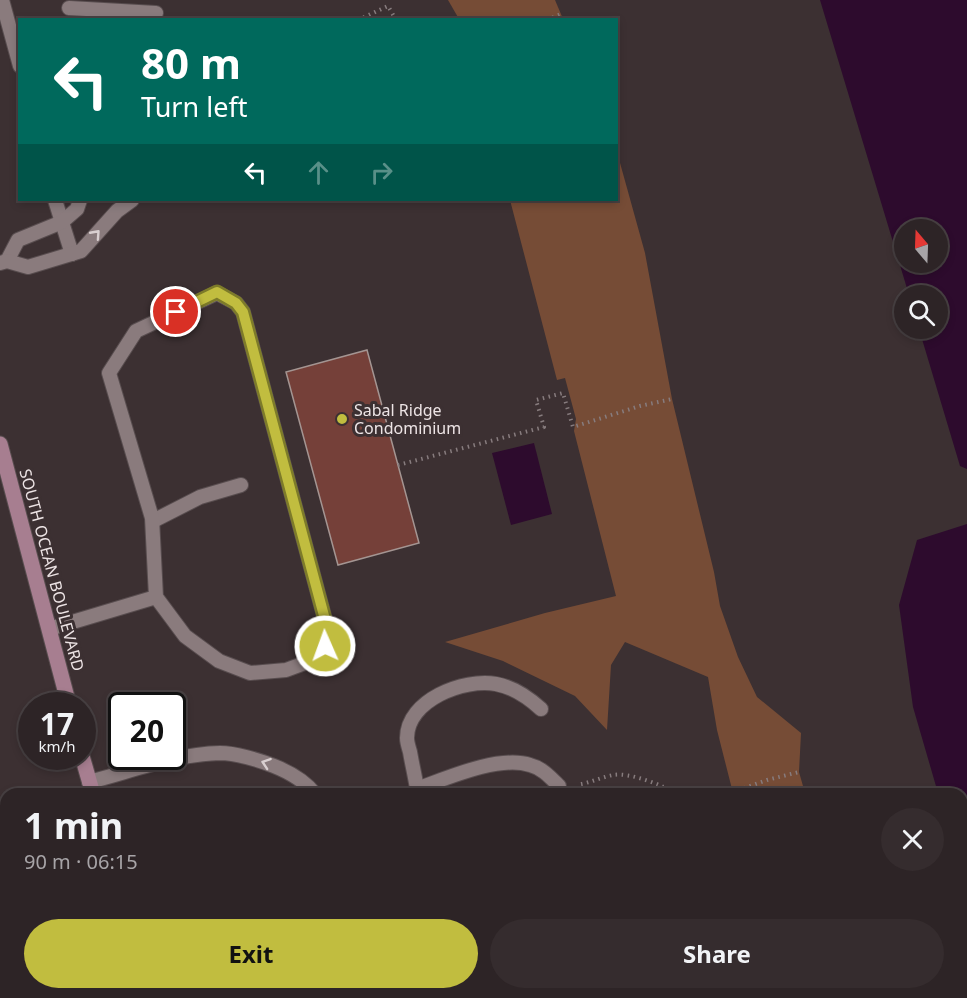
<!DOCTYPE html>
<meta charset="utf-8">
<style>
body{margin:0;font-family:"Noto Sans",sans-serif;background:#352c2e;color:#f1f3f6;height:100vh;display:flex;flex-direction:column;font-size:22px;white-space:nowrap}
*{box-sizing:border-box;margin:0}
p{font-size:20px;color:#a7a4a7}
.icon{flex:none;width:33px;height:33px;fill:none;stroke:currentColor;stroke-width:2;stroke-linecap:round;stroke-linejoin:round}
.map{position:relative;flex:1;overflow:hidden}
.sheet{position:absolute;left:0px;top:788px;width:968px;height:212px;display:flex;flex-direction:column;background:#2d2426;border-radius:18px 18px 0 0;box-shadow:0 3px 9px #0003,0 0 0 2px #484143}
.sheet>*{flex:none}
.hud{position:absolute;left:18px;top:18px;width:600px;height:183px;border-radius:0px;box-shadow:0 3px 9px #0003,0 0 0 2px #484143;background:#00695c;color:#fff;overflow:hidden}
.needle{width:39px;rotate:341deg}
.controls{position:absolute;left:894px;top:219px;display:grid;gap:12px}
.controls a{display:grid;place-items:center;width:54px;height:54px;border-radius:50%;background:#2d2426;box-shadow:0 3px 9px #0003,0 0 0 2px #484143;font-size:30px}
.speed{position:absolute;left:18px;top:692px;display:flex;gap:12px;font-size:30px;font-weight:700;text-align:center}
.speed>*{display:grid;place-content:center;width:78px;height:78px;border-radius:50%;background:#2d2426;box-shadow:0 3px 9px #0003,0 0 0 2px #484143;line-height:1}
.speed small{font-size:15px;font-weight:400}
.speed .limit{border:3px solid #111;border-radius:9px;background:#fff;color:#111}
.pin{position:absolute;display:grid;place-items:center;width:51px;height:51px;color:#fff;margin:-26px;border:3px solid #fff;border-radius:50%;box-shadow:0 2px 6px #0007}
.me{position:absolute;width:66px;margin:-33px;rotate:358deg;stroke-linejoin:round;filter:drop-shadow(0 0 4px #0008)}
.turn{display:flex;align-items:center;gap:21px;height:126px;padding:0 24px;font-size:27px}
.turn .icon{width:78px;height:78px;stroke-width:2.5}
.turn b{display:block;font-size:42px;line-height:51px}
.lanes{display:flex;align-items:center;height:57px;padding:0 24px;background:#0003;justify-content:center;gap:30px;direction:ltr}
.lanes .off{opacity:.35}
.round{display:grid;place-items:center;flex:none;width:63px;height:63px;border-radius:32px;background:#352c2e}
.summary{display:flex;align-items:center;justify-content:space-between;height:102px;padding:0 24px}
h1{font-size:36px;font-weight:700;line-height:45px}
.button{display:flex;gap:12px;margin-top:auto;padding:12px 24px}
.button a{flex:1;height:69px;border-radius:36px;background:#c1bd3f;color:#111;font-size:24px;font-weight:700;line-height:69px;text-align:center}
.button a+a{background:#352c2e;color:#f1f3f6}
.map>svg:first-child{display:block}
.green{fill:#764c36}
.water{fill:#2d0b2d;fill-rule:evenodd}
.building{fill:#754039;stroke:#a49592;stroke-width:1.5}
.lines{fill:none;stroke-linecap:round;stroke-linejoin:round}
.lane-casing{stroke:#584d4f;stroke-width:16}
.secondary-casing{stroke:#584d4f;stroke-width:17}
.path{stroke:#877c7e;stroke-width:4;stroke-dasharray:1.5 4.5;stroke-linecap:butt}
.lane{stroke:#8a7b7d;stroke-width:14}
.secondary{stroke:#a77e90;stroke-width:15}
.oneway{stroke:#d9cfd0}
.route-casing{stroke:#7d7b29;stroke-width:15}
.route{stroke:#c1bd3f;stroke-width:10}
.poi-dot{fill:#c1bd3f;stroke:#3c3032;stroke-width:2}
.labels{text-anchor:middle;dominant-baseline:central;stroke-width:6;stroke-linejoin:round;paint-order:stroke}
.poi-label{font-size:16px;fill:#ede4e5;stroke:#3c3032;text-anchor:start}
.street-label{font-size:16px;fill:#ede4e5;stroke:#3c3032}
</style>
<div class="map">
<svg width="967" height="998" viewBox="0 0 967 998">
<rect width="100%" height="100%" fill="#3c3032"/>
<!-- green -->
<g class="green">
<polygon points="448,0 555,0 563,19 459,19"/>
<polygon points="617,152 645,253 672,399 714,572 720,606 738,657 757,697 801,733 799,772 805,793 733,793 717,730 708,677 625,642 611,665 607,730 575,696 503,661 445,642 545,613 616,596 574,431 576,419 565,378 557,380 510,200 616,200"/>
<polygon points="794,993 857,993 858,998 796,998"/>
</g>
<!-- water -->
<g class="water">
<path d="M 820,0 L 967,0 L 967,469 L 960,466 L 919,329 L 938,328 L 938,296 L 909,295 ZM 904,230 L 938,230 L 938,262 L 904,262 Z"/>
<polygon points="534,443 552,514 511,525 492,453"/>
<polygon points="967,524 967,888 962,870 962,794 938,793 913,707 899,605 917,540"/>
</g>
<!-- building -->
<polygon class="building" points="367,350 419,543 338,565 286,372"/>
<g class="lines">
<!-- lane casing -->
<g class="lane-casing">
<g id="lane">
<polyline points="2,0 20,66"/>
<polyline points="69,8 156,13"/>
<polyline points="55,200 72,254"/>
<polyline points="7,261 18,240 62,222 77,209 80,200"/>
<polyline points="0,263 7,261 28,267 81,251 117,211 132,200"/>
<polyline points="153,521 200,497 241,485"/>
<polyline points="49,629 156,597 152,518 109,373 136,331 217,293 236,303 243,312 327,627 325,646 313,660 286,670 250,673 219,661 185,636 156,597"/>
<path d="M 89,782 C 132,771 176,754 220,753 C 235,753 259,760 274,766 C 289,772 304,780 315,794"/>
<path d="M 417,789 C 415,776 412,764 410,752 C 409,748 407,743 407,738 C 407,700 464,678 496,684 C 513,687 529,698 541,709"/>
<path d="M 419,794 L 417,789 C 447,778 499,755 530,765 C 542,768 550,777 559,786"/>
<polyline points="0,812 6,834"/>
<polyline points="48,993 49,998"/>
<polyline points="310,993 311,998"/>
<polyline points="384,993 385,998"/>
<polyline points="485,993 487,998"/>
</g>
</g>
<!-- secondary casing -->
<g class="secondary-casing">
<g id="secondary">
<polyline points="0,444 69,705"/>
<polyline points="82,756 93,794"/>
<polyline points="146,993 148,998"/>
</g>
</g>
<!-- path -->
<g class="path">
<polyline points="358,20 388,6 396,20"/>
<polyline points="547,20 561,14"/>
<polyline points="398,465 544,427 536,400 563,393 573,427 640,406 672,399"/>
<path d="M 581,784 C 592,782 602,777 613,775 C 629,772 663,785 677,794"/>
<polyline points="727,794 767,780 799,772"/>
<polyline points="768,993 769,998"/>
</g>
<!-- lane -->
<use href="#lane" class="lane"/>
<!-- secondary -->
<use href="#secondary" class="secondary"/>
</g>
<!-- one-way arrows -->
<defs><path id="oneway-chevron" d="M-2-3.5L2.5 0L-2 3.5" fill="none" stroke-width="1.6" stroke-linecap="round" stroke-linejoin="round" transform="scale(1.5)"/></defs>
<g class="oneway">
<use href="#oneway-chevron" transform="translate(96 234) rotate(-48)"/>
<use href="#oneway-chevron" transform="translate(266 763) rotate(-161)"/>
</g>
<g class="lines">
<!-- route casing -->
<g class="route-casing">
<polyline id="route" points="176,312 217,292 236,303 243,312 327,627 325,646"/>
</g>
<!-- route -->
<use href="#route" class="route"/>
</g>
<!-- markers -->
<circle class="poi-dot" cx="342" cy="419" r="6"/>
<g class="labels">
<!-- poi labels -->
<g class="poi-label">
<text x="354" y="410">Sabal Ridge<tspan x="354" dy="18">Condominium</tspan></text>
</g>
<!-- street labels -->
<g class="street-label">
<text transform="translate(52 570) rotate(75)">SOUTH OCEAN BOULEVARD</text>
</g>
</g>
</svg>
<div class="controls">
<a><svg class="needle" viewBox="-14 -14 28 28"><path d="M0-13l5 13h-10z" fill="#e53935"/><path d="M0 13l5-13h-10z" fill="#a7a4a7"/></svg></a>
<a><svg class="icon" aria-label="search" viewBox="0 0 24 24"><circle cx="10" cy="10" r="6"/><path d="M15 15l6 6"/></svg></a>
</div>
<div class="speed"><div>17<small>km/h</small></div><div class="limit">20</div></div>
<div class="pin" style="left:176px;top:312px;background:#d93025"><svg class="icon" aria-label="arrive" viewBox="0 0 24 24"><path d="M6 21V4h12l-3 4 3 4H6"/></svg></div>
<svg class="me" style="left:325px;top:646px" viewBox="-20 -20 40 40"><circle r="17" fill="#c1bd3f" stroke="#fff" stroke-width="3"/><path d="M0-11L8 9 0 5-8 9z" fill="#fff"/></svg>
<div class="hud">
<div class="turn"><svg class="icon" aria-label="left" viewBox="0 0 24 24"><path d="M17 20v-9H6M10 6l-5 5 5 5"/></svg><div><b>80 m</b>Turn left</div></div>
<div class="lanes"><svg class="icon" aria-label="left" viewBox="0 0 24 24"><path d="M17 20v-9H6M10 6l-5 5 5 5"/></svg><svg class="icon off" aria-label="ahead" viewBox="0 0 24 24"><path d="M12 20V5M6 11l6-6 6 6"/></svg><svg class="icon off" aria-label="right" viewBox="0 0 24 24"><path d="M7 20v-9h11M14 6l5 5-5 5"/></svg></div>
</div>
<section class="sheet">
<div class="summary"><div><h1>1 min</h1><p>90 m · 06:15</p></div><a class="round"><svg class="icon" aria-label="close" viewBox="0 0 24 24"><path d="M6 6l12 12M18 6L6 18"/></svg></a></div>
<div class="button"><a>Exit</a><a>Share</a></div>
</section>
</div>
